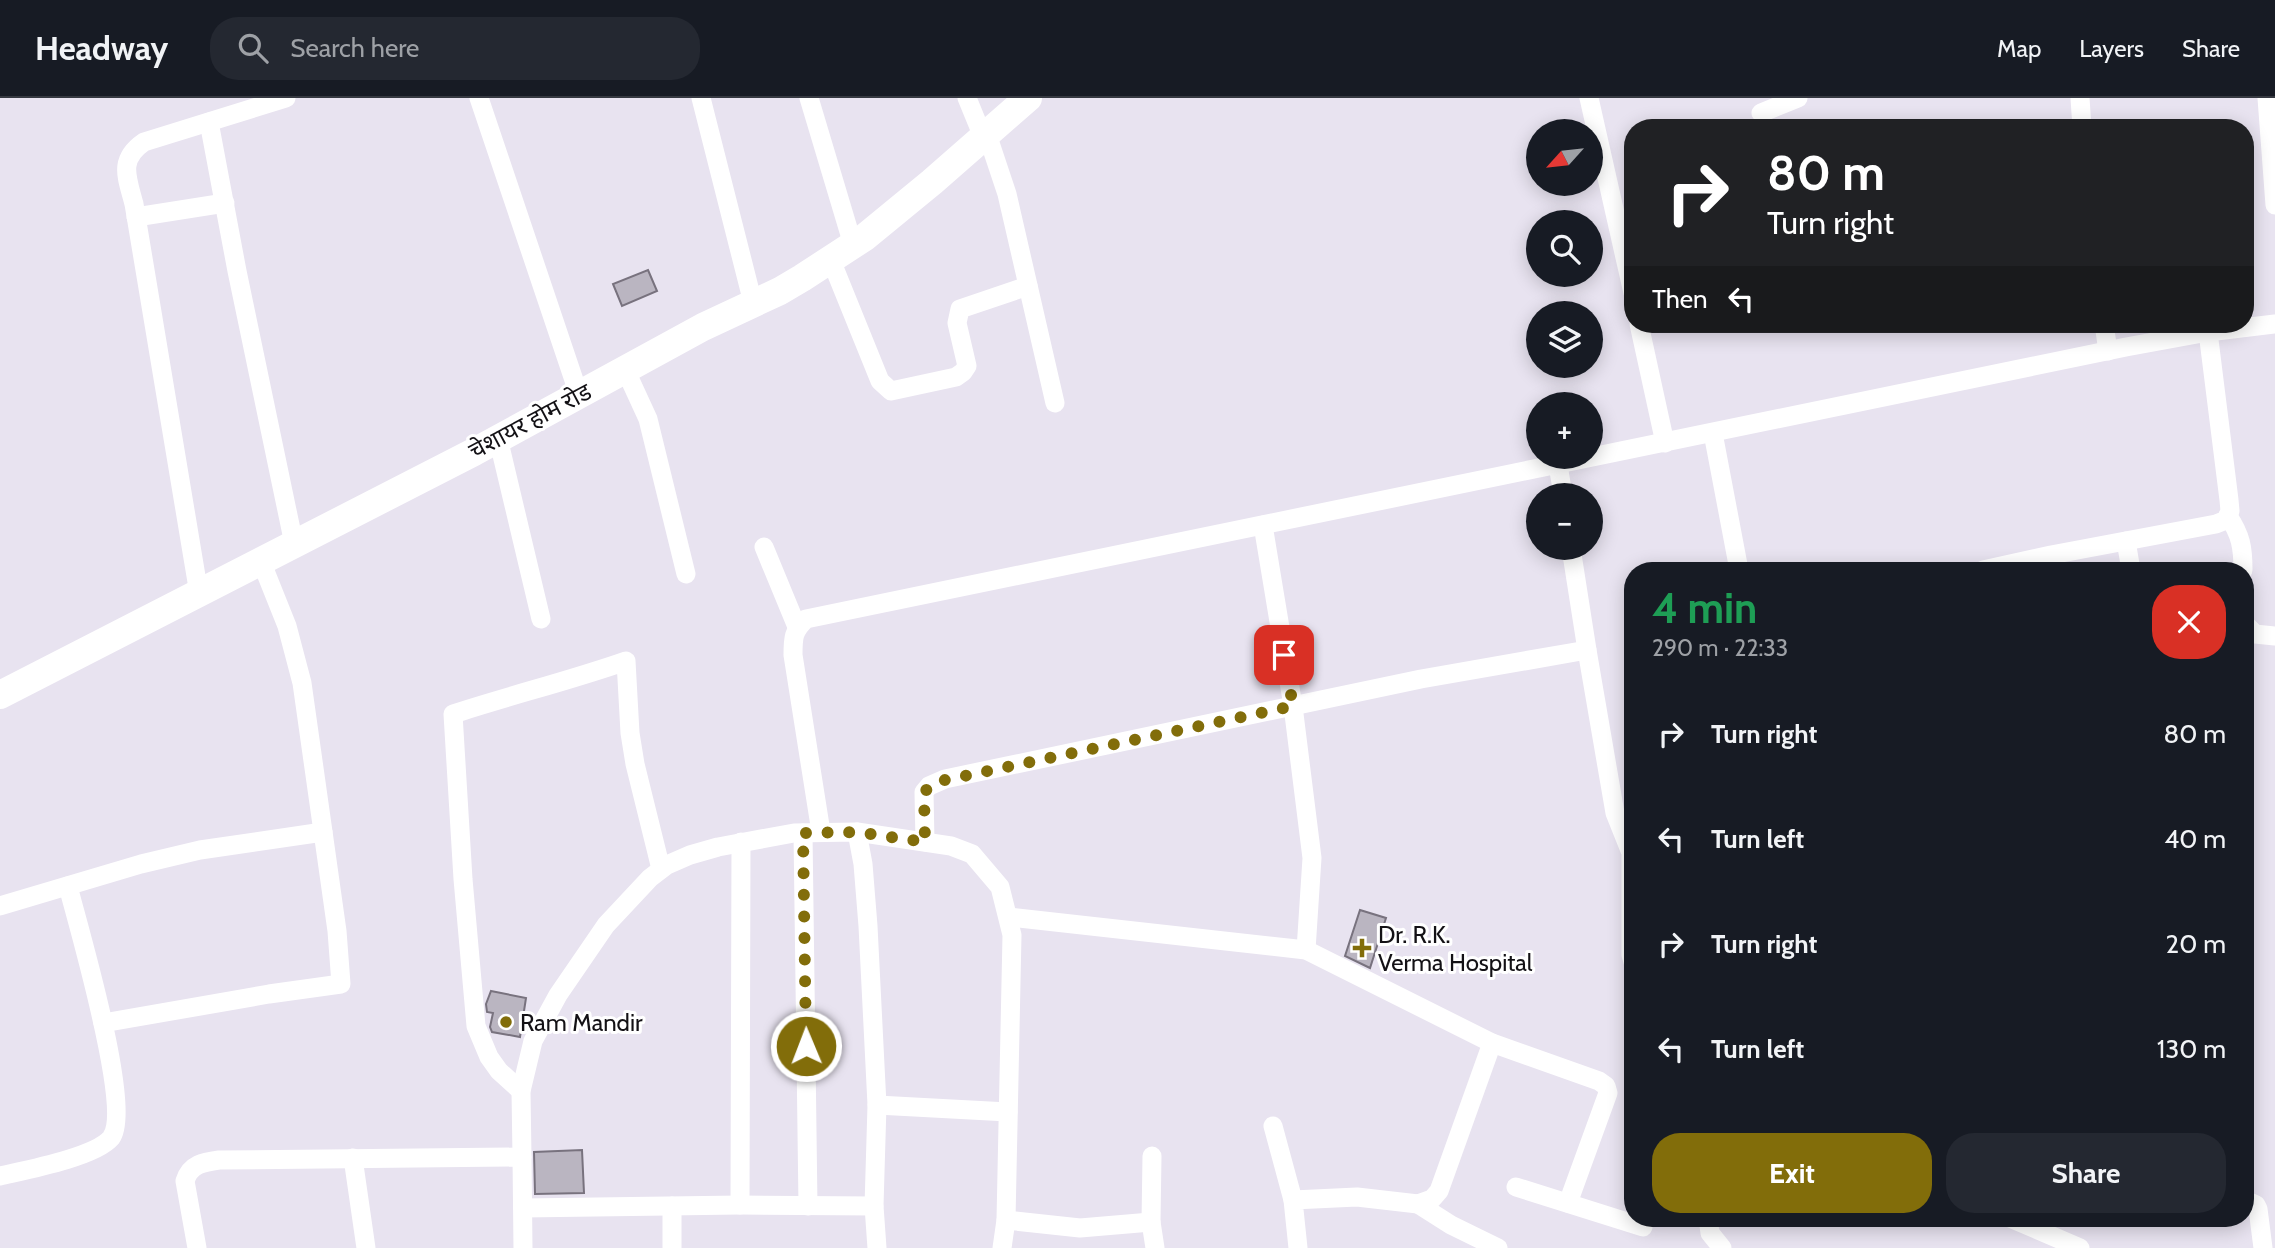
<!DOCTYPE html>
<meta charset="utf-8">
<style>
body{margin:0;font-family:Cabin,"Noto Sans Devanagari",sans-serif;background:#242831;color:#f1f3f6;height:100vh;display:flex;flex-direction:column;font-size:26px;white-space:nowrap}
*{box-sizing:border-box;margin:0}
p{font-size:23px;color:#9ea1a6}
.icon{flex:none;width:38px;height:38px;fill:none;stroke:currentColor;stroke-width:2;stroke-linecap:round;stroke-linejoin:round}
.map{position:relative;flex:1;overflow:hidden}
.side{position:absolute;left:1624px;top:464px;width:630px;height:665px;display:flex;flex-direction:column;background:#171b24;border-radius:28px;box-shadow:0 4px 18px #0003}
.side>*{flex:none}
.guide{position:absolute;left:1624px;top:21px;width:630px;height:214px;border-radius:28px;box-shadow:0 4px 18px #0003;background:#202124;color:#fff;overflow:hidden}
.needle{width:46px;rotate:243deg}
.buttons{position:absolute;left:1526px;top:21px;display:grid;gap:14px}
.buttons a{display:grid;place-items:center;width:77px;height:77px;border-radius:50%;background:#171b24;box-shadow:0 4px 18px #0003;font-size:35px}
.pin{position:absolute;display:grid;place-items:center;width:60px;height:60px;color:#fff;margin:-30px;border-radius:14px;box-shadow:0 4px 10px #0006}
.me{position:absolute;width:77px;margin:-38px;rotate:359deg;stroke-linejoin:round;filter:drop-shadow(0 0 5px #0008)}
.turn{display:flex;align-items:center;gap:24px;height:147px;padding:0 28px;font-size:32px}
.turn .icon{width:91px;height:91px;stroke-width:2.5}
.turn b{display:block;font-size:49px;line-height:60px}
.then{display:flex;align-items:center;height:66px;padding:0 28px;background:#0003;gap:14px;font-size:26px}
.round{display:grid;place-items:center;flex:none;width:74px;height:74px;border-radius:28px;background:#242831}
.summary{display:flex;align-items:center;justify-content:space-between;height:119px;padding:0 28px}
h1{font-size:42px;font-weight:800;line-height:52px;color:#1e9e55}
.action{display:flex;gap:14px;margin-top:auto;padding:14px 28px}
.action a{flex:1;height:80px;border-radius:28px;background:#826d0a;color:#fff;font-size:28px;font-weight:800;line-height:80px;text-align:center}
.action a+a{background:#242831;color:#f1f3f6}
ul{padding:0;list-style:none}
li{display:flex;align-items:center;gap:21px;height:105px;padding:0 28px}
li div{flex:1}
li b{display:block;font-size:26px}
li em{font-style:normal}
header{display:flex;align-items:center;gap:42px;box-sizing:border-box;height:98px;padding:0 35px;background:#171b24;border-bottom:2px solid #363941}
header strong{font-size:33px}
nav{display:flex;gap:38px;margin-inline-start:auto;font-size:24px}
.search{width:490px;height:63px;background:#242831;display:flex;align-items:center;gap:18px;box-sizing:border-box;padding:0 24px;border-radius:28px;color:#9ea1a6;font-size:26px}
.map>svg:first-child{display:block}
.building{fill:#bab5c1;stroke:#78727e;stroke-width:2}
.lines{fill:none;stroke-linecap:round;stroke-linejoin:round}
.street{stroke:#fff;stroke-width:19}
.secondary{stroke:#fff;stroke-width:28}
.route{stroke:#826d0a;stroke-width:12;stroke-dasharray:0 21.6}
.poi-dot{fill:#826d0a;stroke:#fff;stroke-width:2.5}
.labels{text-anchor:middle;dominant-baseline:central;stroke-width:6;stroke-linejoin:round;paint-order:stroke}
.street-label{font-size:24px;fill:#131115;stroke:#fff}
.poi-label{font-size:24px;fill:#131115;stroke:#fff;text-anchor:start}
</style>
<header>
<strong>Headway</strong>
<div class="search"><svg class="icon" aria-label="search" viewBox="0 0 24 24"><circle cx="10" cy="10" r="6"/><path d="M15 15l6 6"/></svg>Search here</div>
<nav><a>Map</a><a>Layers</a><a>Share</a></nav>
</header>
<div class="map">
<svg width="2275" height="1150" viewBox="0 0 2275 1150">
<rect width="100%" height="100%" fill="#e8e3f0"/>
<!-- building -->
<g class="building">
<polygon points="648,172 657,193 622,208 613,186"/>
<polygon points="1360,812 1386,820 1370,870 1345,858"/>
<polygon points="491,893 526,900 520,939 492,934 490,929 493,915 487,914 486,906"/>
<polygon points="582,1052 584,1095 535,1096 534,1054"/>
</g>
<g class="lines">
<!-- street -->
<g class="street">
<polyline points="479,0 579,297"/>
<polyline points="701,0 753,205"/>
<polyline points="809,0 853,147"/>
<polyline points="967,0 983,39"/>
<polyline points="1589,0 1633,195"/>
<polyline points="2080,0 2082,30"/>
<polyline points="2267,0 2275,107"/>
<polyline points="1761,15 1798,0"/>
<polyline points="209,24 237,173 294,446"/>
<polyline points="987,36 1007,96 1055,305"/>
<polyline points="136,119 225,105"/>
<polyline points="831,162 880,283 891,293 956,279 963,274 967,268 957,225 960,211 1028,188"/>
<polyline points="1639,226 1665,345"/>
<polyline points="2104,226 2108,253"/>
<polyline points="625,271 648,321 686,476"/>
<polyline points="1713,335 1739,472"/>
<polyline points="498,340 541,521"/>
<polyline points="1558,367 1563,397"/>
<path d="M 2228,418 C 2241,437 2243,450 2243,472"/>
<polyline points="1263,427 1293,608 1312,760 1306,852"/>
<polyline points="2126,443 2131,472"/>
<polyline points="764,449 797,529"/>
<polyline points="1571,450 1587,552"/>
<polyline points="1983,472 2051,457 2216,426 2226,422 2230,413 2229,402 2208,234"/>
<path d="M 199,496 L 134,106 C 127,79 118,62 144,44 L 286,0"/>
<polyline points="2245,526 2255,536 2275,538"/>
<path d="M 821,734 L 793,557 C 793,540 793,533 806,521 L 2126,249 L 2208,234 L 2275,226"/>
<polyline points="857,734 863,766 868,828 877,1007 874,1108 877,1150"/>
<polyline points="803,735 808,1108"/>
<polyline points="925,744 924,694 929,688 945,681 1421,581 1587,552 1615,715 1631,755 1631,857 1633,864"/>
<polyline points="0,808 141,766 200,752 323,734"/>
<polyline points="1009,819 1306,852 1492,945 1599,983 1606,988 1608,995 1568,1105"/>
<polyline points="103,925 269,896 341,886 337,833 302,585 287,528 261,463"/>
<path d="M 521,993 L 499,973 L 489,959 L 476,928 L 463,781 L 453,616 C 511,597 569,583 626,563 L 630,635 L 635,666 L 661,771"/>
<polyline points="877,1007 1008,1014"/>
<polyline points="1273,1028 1293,1102"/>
<polyline points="522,1059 521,993 533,943 558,897 606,827 650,780 667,767 690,757 718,749 794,735 857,734 951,748 972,756 1000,789 1012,837 1006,1122 1002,1150"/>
<polyline points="353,1060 366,1150"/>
<path d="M 0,1078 C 26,1072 95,1059 111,1040 C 133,1011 78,828 68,788"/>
<polyline points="1516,1089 1643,1129"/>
<polyline points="2245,1102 2256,1107 2258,1111 2263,1150"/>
<polyline points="1418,1106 1451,1127 1498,1150"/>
<polyline points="740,1107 741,744"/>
<polyline points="672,1108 672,1150"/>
<polyline points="523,1110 740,1107 874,1108"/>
<polyline points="1708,1120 1710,1135 1722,1150"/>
<polyline points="2010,1120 2080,1150"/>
<polyline points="1006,1122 1080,1130 1151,1124 1152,1058"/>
<polyline points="1151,1124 1155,1150"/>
<path d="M 197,1150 L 185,1083 C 190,1066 204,1064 219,1062 L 522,1059 L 523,1150"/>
<polyline points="1298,1150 1293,1102 1357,1099 1418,1106 1432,1101 1439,1093 1492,945"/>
</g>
<!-- secondary -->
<polyline class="secondary" points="0,597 474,354 703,229 780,193 802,180 865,139 932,84 1028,0"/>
</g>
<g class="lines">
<!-- route -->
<polyline class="route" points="806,948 803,735 857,734 925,744 924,694 936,684 1293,608 1284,557"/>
</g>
<!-- markers -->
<g class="poi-dot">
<path d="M1358.5 839.5h7v7h7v7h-7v7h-7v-7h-7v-7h7z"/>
<circle cx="506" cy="924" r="7"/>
</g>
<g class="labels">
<!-- street labels -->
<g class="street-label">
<text transform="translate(530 323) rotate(-28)">चेशायर होम रोड</text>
</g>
<!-- poi labels -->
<g class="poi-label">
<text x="1378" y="836">Dr. R.K.<tspan x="1378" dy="28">Verma Hospital</tspan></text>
<text x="520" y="924">Ram Mandir</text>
</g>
</g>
</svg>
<div class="buttons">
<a><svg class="needle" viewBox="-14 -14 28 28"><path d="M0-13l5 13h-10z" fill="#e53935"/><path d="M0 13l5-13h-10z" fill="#9ea1a6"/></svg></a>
<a><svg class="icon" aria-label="search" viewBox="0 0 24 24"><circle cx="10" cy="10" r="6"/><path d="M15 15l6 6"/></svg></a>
<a><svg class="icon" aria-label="layers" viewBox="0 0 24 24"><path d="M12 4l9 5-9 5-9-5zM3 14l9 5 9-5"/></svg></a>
<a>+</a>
<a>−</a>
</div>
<div class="pin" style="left:1284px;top:557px;background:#d93025"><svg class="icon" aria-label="arrive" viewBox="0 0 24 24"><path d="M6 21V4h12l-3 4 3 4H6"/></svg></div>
<svg class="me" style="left:806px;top:948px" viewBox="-20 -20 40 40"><circle r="17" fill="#826d0a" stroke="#fff" stroke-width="3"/><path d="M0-11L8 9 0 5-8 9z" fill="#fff"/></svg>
<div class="guide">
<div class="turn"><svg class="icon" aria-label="right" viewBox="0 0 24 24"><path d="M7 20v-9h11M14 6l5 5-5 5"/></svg><div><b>80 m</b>Turn right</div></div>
<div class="then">Then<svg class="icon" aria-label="left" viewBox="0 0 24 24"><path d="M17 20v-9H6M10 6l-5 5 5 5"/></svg></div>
</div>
<section class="side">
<div class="summary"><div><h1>4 min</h1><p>290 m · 22:33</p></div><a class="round" style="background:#d93025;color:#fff"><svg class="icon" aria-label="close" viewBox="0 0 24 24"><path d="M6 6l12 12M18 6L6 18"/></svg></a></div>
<ul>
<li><svg class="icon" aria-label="right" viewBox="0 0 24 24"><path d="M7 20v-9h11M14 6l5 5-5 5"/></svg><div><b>Turn right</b></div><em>80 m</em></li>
<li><svg class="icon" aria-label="left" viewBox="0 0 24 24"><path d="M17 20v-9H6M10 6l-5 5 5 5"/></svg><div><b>Turn left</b></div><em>40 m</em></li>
<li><svg class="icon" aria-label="right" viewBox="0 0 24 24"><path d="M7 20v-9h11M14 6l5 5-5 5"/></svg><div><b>Turn right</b></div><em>20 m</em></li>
<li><svg class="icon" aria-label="left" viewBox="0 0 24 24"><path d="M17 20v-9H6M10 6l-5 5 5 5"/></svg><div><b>Turn left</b></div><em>130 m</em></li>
</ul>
<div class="action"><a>Exit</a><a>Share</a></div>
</section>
</div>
